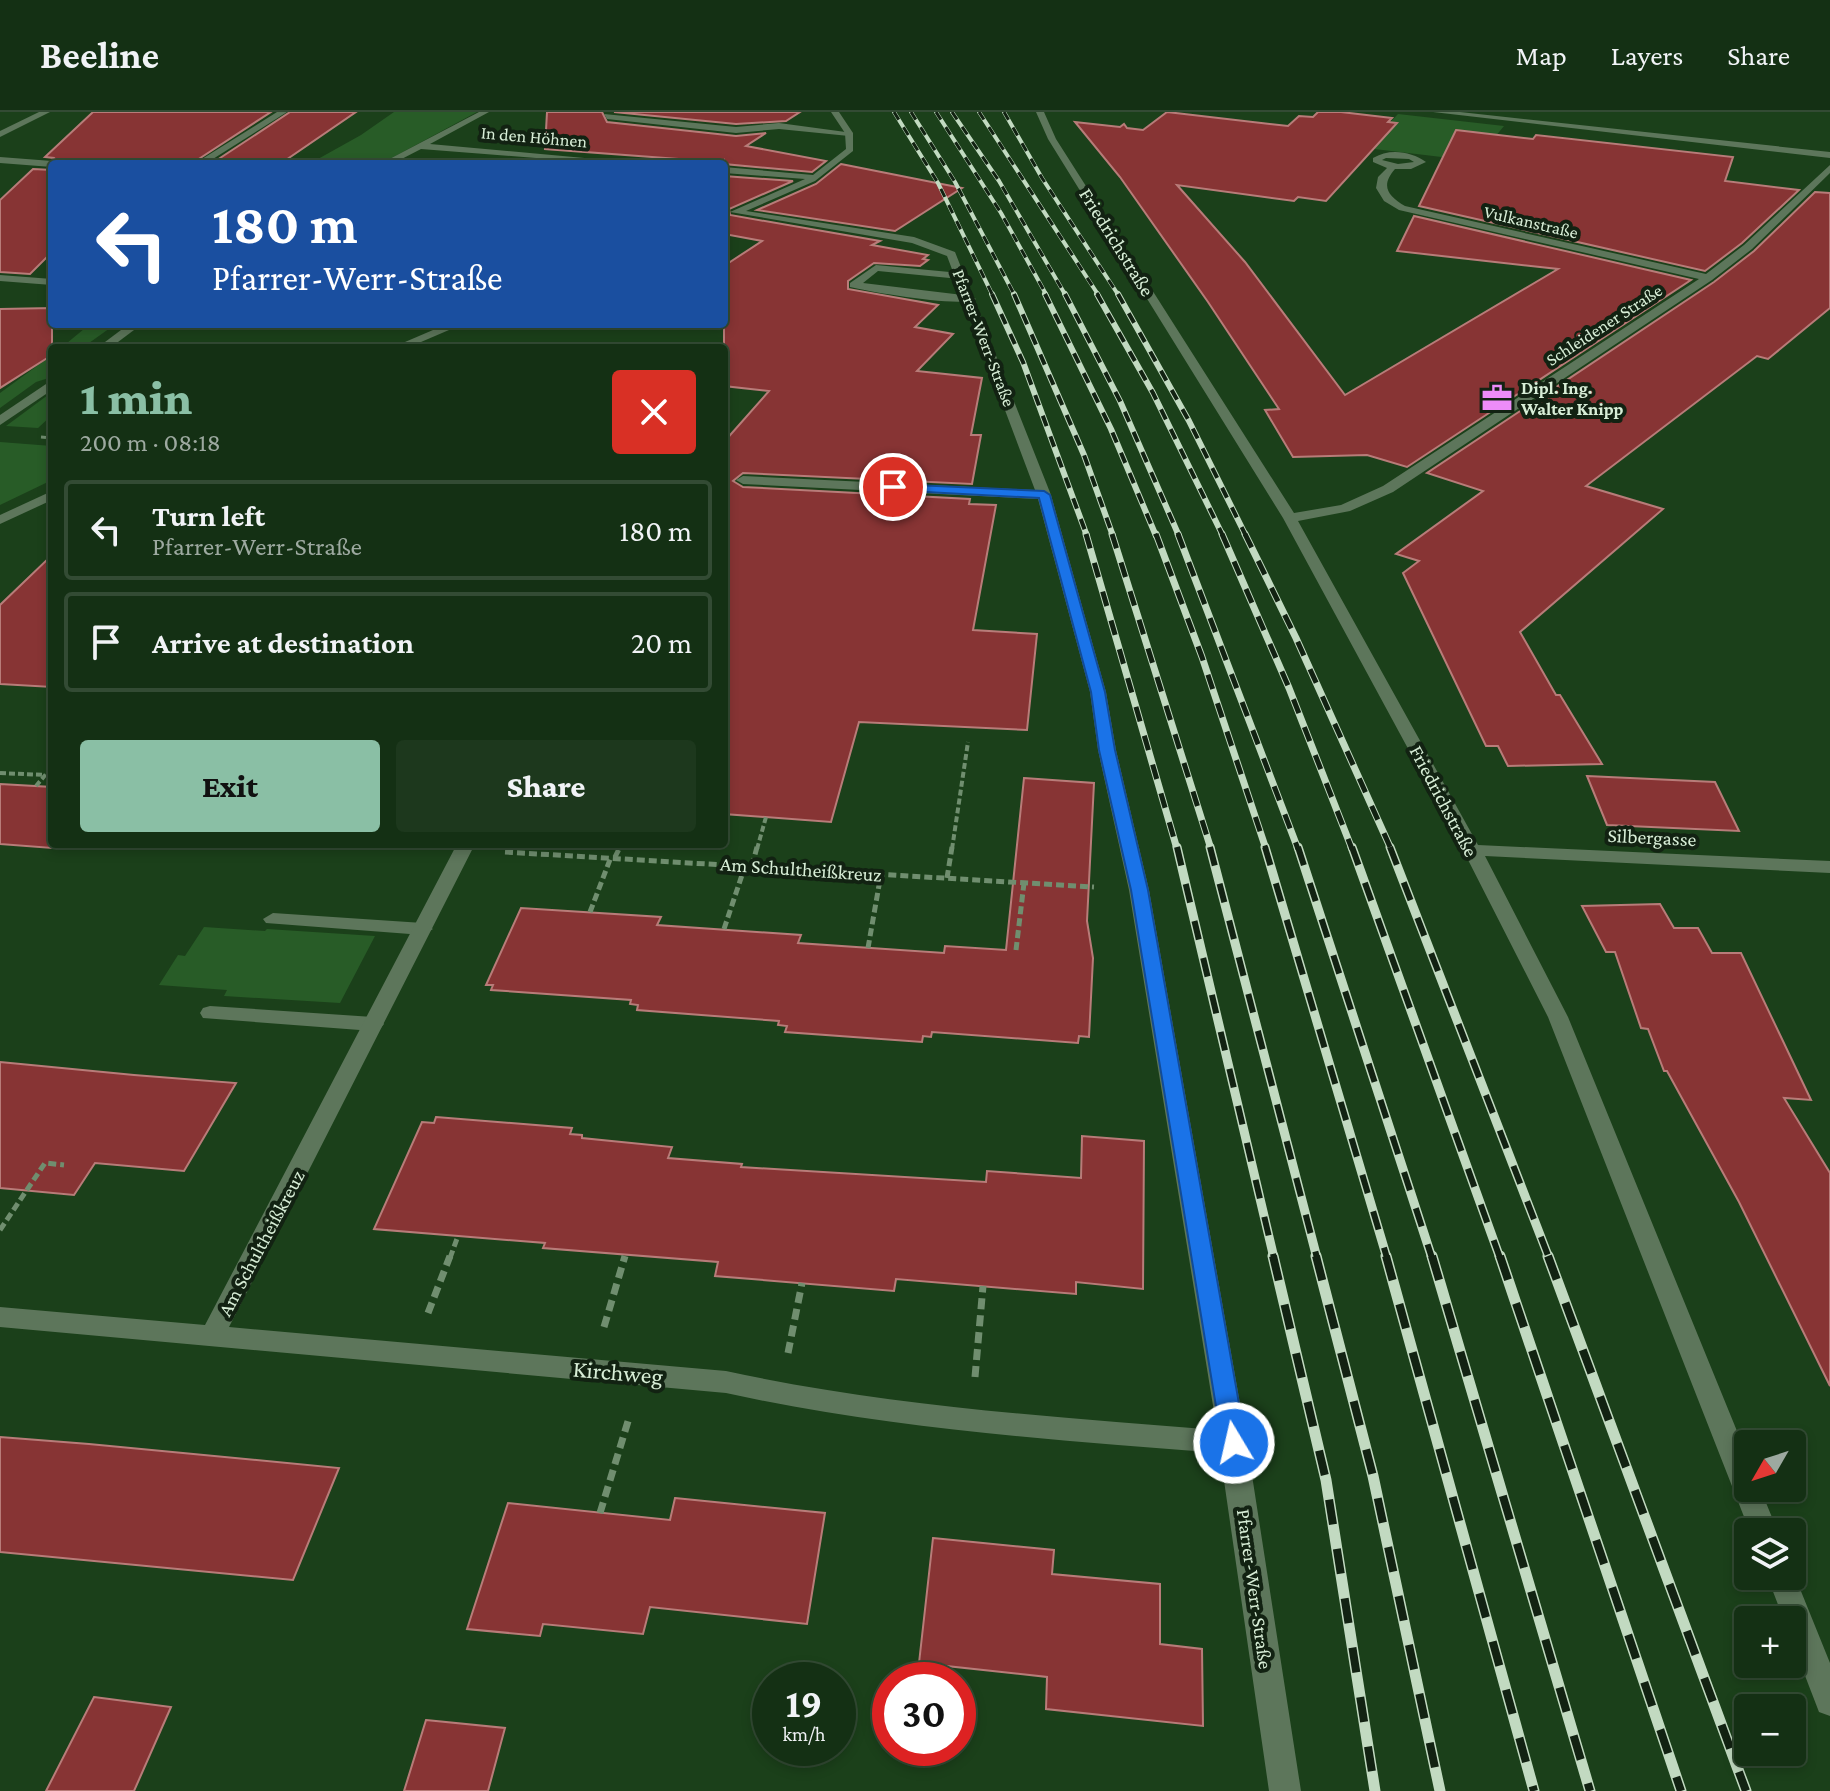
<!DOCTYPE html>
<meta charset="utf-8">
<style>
body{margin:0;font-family:"Crimson Pro",serif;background:#1d381d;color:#f1f3f6;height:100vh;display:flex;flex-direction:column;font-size:30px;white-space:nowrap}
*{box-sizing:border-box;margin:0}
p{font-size:26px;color:#9da9a0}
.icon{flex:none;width:44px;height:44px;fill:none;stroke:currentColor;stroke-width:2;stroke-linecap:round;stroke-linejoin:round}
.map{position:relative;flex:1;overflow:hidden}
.details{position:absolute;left:48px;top:232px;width:680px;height:504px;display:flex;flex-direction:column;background:#143014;border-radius:8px;box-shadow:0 4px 12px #0003,0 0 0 2px #334b34}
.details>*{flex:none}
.top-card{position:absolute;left:48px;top:48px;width:680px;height:168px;border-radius:8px;box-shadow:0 4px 12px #0003,0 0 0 2px #334b34;background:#1a4fa0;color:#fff;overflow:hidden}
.needle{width:52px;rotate:231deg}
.buttons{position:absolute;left:1734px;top:1318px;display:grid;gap:16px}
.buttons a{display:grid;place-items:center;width:72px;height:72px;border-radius:8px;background:#143014;box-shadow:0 4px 12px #0003,0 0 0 2px #334b34;font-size:40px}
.speed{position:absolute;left:752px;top:1550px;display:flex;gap:16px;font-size:40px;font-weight:700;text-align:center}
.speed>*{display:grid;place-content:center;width:104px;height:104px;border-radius:50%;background:#143014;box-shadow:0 4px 12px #0003,0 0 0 2px #334b34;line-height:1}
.speed small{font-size:20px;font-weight:400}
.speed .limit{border:12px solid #d22;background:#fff;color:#111}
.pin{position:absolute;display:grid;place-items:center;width:68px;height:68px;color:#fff;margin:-34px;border:4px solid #fff;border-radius:50%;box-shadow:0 2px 8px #0007}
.me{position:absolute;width:88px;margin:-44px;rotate:351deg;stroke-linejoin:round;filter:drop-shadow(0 0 6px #0008)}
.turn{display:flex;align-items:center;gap:28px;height:168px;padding:0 32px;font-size:36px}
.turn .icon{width:104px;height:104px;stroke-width:2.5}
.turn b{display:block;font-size:56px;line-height:68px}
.round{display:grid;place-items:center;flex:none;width:84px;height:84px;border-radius:8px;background:#1d381d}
.head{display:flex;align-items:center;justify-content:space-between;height:136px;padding:0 32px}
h1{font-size:48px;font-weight:800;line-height:60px;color:#8abfa5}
.cta{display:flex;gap:16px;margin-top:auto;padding:16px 32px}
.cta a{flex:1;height:92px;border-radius:8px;background:#8abfa5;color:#111;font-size:32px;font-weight:800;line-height:92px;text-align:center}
.cta a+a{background:#1d381d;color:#f1f3f6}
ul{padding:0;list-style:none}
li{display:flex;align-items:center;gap:24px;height:100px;margin:0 16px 12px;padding:0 16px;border:4px solid #334b34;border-radius:8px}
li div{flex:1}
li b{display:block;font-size:30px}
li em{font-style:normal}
header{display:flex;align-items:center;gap:48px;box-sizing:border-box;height:112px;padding:0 40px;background:#143014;border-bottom:2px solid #334b34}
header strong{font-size:38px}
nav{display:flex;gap:44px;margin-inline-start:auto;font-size:28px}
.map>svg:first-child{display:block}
.green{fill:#285c27}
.building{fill:#873434;stroke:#b87c79;stroke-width:2}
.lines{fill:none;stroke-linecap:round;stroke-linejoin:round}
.path-far3{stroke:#708e6f;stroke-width:3;stroke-dasharray:5 2;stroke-linecap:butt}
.path-far2{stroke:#708e6f;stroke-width:4;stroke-dasharray:6 3;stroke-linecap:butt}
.path-far1{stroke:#708e6f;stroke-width:5;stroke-dasharray:8 4;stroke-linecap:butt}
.path{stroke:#708e6f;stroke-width:7;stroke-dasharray:11 6;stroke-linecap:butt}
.lane{fill:#5d765b;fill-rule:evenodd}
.street{fill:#5d765b;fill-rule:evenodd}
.rail-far4-casing{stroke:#c2dac1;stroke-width:4}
.rail-far3-casing{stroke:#c2dac1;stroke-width:6}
.rail-far2-casing{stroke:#c2dac1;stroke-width:7}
.rail-far1-casing{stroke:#c2dac1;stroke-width:9}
.rail-casing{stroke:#c2dac1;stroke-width:11}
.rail-far4{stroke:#122212;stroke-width:3;stroke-dasharray:9;stroke-linecap:butt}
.rail-far3{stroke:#122212;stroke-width:4;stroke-dasharray:11;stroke-linecap:butt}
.rail-far2{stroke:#122212;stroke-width:5;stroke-dasharray:15;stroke-linecap:butt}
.rail-far1{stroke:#122212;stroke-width:6;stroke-dasharray:19;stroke-linecap:butt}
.rail{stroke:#122212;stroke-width:8;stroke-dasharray:25;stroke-linecap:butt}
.route{fill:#1a73e8;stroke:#114b97;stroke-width:2}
.labels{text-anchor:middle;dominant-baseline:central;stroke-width:8;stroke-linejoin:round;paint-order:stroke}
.far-street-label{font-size:18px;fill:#d8eed7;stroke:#122212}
.far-poi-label{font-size:18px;font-weight:bold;fill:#d8eed7;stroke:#122212;text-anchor:start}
.street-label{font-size:20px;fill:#d8eed7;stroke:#122212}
.near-street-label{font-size:24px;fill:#d8eed7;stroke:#122212}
</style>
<header>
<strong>Beeline</strong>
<nav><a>Map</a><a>Layers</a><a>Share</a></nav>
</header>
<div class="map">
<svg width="1830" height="1679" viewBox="0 0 1830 1679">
<rect width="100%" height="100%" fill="#1b401a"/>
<!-- green -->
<g class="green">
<polygon points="394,0 477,0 388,48 374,52 309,52 361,23"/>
<polygon points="1398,2 1504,14 1490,31 1492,51 1366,36"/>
<polygon points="90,212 124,212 110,216 82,236 61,236"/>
<polygon points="52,243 52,265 36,270 0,296 0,281"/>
<polygon points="52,280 52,303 38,316 6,314"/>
<polygon points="0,330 52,334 52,368 0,393"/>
<polygon points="204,815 265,819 267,817 375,824 340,891 224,884 227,878 159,873 178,843 185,844"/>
</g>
<!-- building -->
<g class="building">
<polygon points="93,0 271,0 191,52 60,52 54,46 45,45"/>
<polygon points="290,0 356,0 280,52 211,52"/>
<polygon points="547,0 602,0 607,10 736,24 766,21 746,34 826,49 812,60 724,52 724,48 719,50 545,37"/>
<polygon points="614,0 800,0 786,9 736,12"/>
<polygon points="1167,0 1288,14 1299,4 1313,5 1318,0 1341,0 1392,6 1388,10 1397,11 1326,89 1298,85 1294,89 1177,73 1245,150 1345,283 1558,157 1397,139 1414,104 1691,168 1407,355 1367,343 1293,345 1265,298 1279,297 1208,190 1120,65 1075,10 1120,15 1124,12 1127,16 1143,18"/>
<polygon points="1456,18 1533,27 1536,23 1733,45 1725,69 1799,78 1742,131 1705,159 1419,94"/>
<polygon points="841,52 962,76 895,119 757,98 816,72"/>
<polygon points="33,57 52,58 52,140 30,162 0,160 0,88"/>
<polygon points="724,64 793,69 729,97 730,103 880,129 872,133 928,143 923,147 928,148 920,154 874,151 848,169 848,177 938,193 915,215 953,222 917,259 982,266 971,323 981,323 972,372 743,361 733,369 743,375 970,387 969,392 996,393 973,518 1037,522 1027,618 859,610 831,710 724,702 724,330 769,279 724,274 724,154 762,129 724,122"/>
<polygon points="1815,80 1830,81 1830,196 1768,247 1757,244 1586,374 1663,397 1520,520 1556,583 1560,583 1602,652 1508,654 1498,634 1486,634 1403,461 1419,449 1396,442 1483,379 1427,361 1714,170 1754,139"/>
<polygon points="52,196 52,243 0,276 0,197"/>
<polygon points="52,443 52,575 0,572 0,493"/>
<polygon points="1587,664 1715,670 1739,719 1607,713"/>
<polygon points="1024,666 1094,671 1087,809 1093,846 1089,925 1079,924 1078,931 932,920 931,925 923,924 922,930 785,920 787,914 778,913 779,909 637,898 638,893 630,892 631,888 491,878 493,873 486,873 521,796 661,805 657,813 801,823 798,831 944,841 945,834 1006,838"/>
<polygon points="0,672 52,675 52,736 0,732"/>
<polygon points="1660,792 1674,816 1698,816 1712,841 1741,841 1811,988 1784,986 1830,1061 1830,1274 1739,1090 1667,959 1664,959 1648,917 1641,916 1615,840 1606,840 1582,794"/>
<polygon points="0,950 134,963 236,971 184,1059 95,1051 74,1083 0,1076"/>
<polygon points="436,1005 572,1016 570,1022 582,1023 582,1026 672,1035 668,1046 742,1052 741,1055 986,1070 987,1059 1081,1066 1082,1024 1144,1029 1143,1177 1076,1170 1076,1182 896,1167 894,1179 715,1164 718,1150 543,1136 545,1131 374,1117 422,1010 434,1011"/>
<polygon points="0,1325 89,1332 339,1356 293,1468 0,1440"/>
<polygon points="675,1386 825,1401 807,1512 650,1495 643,1522 543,1512 540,1524 467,1517 508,1391 670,1408"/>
<polygon points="933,1426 1054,1438 1052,1462 1160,1472 1160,1532 1202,1537 1203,1614 1046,1597 1047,1565 919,1551"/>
<polygon points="94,1585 171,1595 134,1679 46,1679"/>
<polygon points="426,1608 505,1616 488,1679 404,1679"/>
</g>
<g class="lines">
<!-- path-far3 -->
<polyline class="path-far3" points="41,325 52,326"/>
<!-- path-far2 -->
<g class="path-far2">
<polyline points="0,661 45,663"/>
<polyline points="36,674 52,655"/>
<polyline points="619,737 621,732"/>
<polyline points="757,737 766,705"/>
<polyline points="952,737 968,630"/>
</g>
<!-- path-far1 -->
<g class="path-far1">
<polyline points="505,740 1094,775"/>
<polyline points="615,745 620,735"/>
<polyline points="752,754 757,735"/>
<polyline points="947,766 952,735"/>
<polyline points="590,800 611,745"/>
<polyline points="724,817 745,754"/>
<polyline points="868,836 881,762"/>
<polyline points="1016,838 1024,771"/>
<polyline points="0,1118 45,1051 64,1053"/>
<polyline points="450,1146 458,1124"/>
</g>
<!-- path -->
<g class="path">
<polyline points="428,1201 450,1144"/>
<polyline points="604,1215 625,1144"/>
<polyline points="788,1241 802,1171"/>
<polyline points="975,1265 983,1174"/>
<polyline points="600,1401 629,1306"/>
</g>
<!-- lane -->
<g class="lane">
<polygon points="604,2 736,15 779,11 853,21 849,24 779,17 736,21 607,7"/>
<path d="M 876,153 L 960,161 L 965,164 L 960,167 L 878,159 L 863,171 L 971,184 L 976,187 C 962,196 871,180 850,175 L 850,171 Z"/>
<polygon points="273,801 423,811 433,817 423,823 266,811 263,807"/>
<polygon points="210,894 373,905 380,907 384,912 380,917 373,919 203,906 200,901 203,896"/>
</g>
<!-- street -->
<g class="street">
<polygon points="39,0 50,0 0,25 0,19"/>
<polygon points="277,0 287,0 205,52 194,52"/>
<polygon points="479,0 489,0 430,32 650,52 611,52 421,37 392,52 380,52"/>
<path d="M 831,0 L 839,0 L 853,21 L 853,39 L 815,69 L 746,99 L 914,125 L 955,140 L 1051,383 L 1106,580 L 1116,638 L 1149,778 L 1247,1331 L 1301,1679 L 1269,1679 L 1220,1341 C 1054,1328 889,1317 726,1281 L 0,1215 L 0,1195 L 205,1213 L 457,732 L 475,732 L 229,1215 L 726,1259 C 888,1294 1052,1305 1217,1318 L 1129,778 L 1098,638 L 1090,580 L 1038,387 L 743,372 L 736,368 L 743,364 L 1035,378 L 947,144 L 912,131 L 730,100 L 805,67 L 724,61 L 724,55 L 813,63 L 846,37 L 845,21 Z"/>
<path d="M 1036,0 L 1044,0 L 1056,27 L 1294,401 L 1341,393 L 1383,374 L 1699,167 L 1399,98 L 1384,89 L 1376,76 L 1378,65 L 1387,56 L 1373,50 L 1373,46 C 1389,36 1411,39 1426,50 L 1411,57 L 1395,57 C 1380,74 1388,84 1405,94 L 1706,162 L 1744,133 L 1830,53 L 1830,61 L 1752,137 L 1712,168 L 1393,380 L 1350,399 L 1298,409 L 1478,733 L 1830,749 L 1830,761 L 1485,744 L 1568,905 L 1748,1346 L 1748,1376 L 1760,1376 L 1778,1420 L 1750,1420 L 1548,905 L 1463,738 L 1283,406 L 1048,27 ZM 1386,46 L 1409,47 L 1414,50 L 1398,52 L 1382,48 Z"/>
<polygon points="1433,0 1460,0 1830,40 1830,46"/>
<polygon points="0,45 52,49 57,52 52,55 0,51"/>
<polygon points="0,163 52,167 52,173 0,169"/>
<polygon points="129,212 142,212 110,236 97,236"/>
<polygon points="447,212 463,212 407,236 391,236"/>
<polygon points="52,268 52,278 0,313 0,303"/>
<polygon points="52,379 52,388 0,412 0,403"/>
<polygon points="1792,1457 1830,1551 1830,1604 1819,1600 1792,1530 1792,1508 1784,1508 1767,1464 1792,1464"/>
</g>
<!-- rail-far4 casing -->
<g class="rail-far4-casing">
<g id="rail-far4">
<polyline points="894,0 938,71 993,184"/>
<polyline points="911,0 955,70 1015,184"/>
<polyline points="936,0 1001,101 1047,184"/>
<polyline points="952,0 999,69 1066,184"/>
<polyline points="979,0 1099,184"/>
<polyline points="1004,0 1042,66 1119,184"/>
</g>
</g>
<!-- rail-far3 casing -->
<g class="rail-far3-casing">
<g id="rail-far3">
<polyline points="992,182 1023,250 1087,424"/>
<polyline points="1014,182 1084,343 1113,424"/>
<polyline points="1045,182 1111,317 1156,424"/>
<polyline points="1065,182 1120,289 1179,424"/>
<polyline points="1097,182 1153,281 1223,424"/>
<polyline points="1118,182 1189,309 1246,424"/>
</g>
</g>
<!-- rail-far2 casing -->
<g class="rail-far2-casing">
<g id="rail-far2">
<polyline points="1086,422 1177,737"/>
<polyline points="1112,422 1211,737"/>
<polyline points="1156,422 1202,545 1266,737"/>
<polyline points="1178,422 1298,737"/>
<polyline points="1222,422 1289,576 1352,737"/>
<polyline points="1245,422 1296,526 1391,737"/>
</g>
</g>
<!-- rail-far1 casing -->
<g class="rail-far1-casing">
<g id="rail-far1">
<polyline points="1177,735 1274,1146"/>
<polyline points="1210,735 1317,1146"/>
<polyline points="1265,735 1387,1146"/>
<polyline points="1298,735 1432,1146"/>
<polyline points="1352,735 1500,1146"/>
<polyline points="1390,735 1549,1146"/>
</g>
</g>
<!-- rail casing -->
<g class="rail-casing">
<g id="rail">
<polyline points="1273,1144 1326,1368 1375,1679"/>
<polyline points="1316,1144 1373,1364 1440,1679"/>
<polyline points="1386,1144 1534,1679"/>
<polyline points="1432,1144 1590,1679"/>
<polyline points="1500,1144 1681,1679"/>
<polyline points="1548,1144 1746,1679"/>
</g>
</g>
<!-- rail-far4 -->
<use href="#rail-far4" class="rail-far4"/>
<!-- rail-far3 -->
<use href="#rail-far3" class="rail-far3"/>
<!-- rail-far2 -->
<use href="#rail-far2" class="rail-far2"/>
<!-- rail-far1 -->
<use href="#rail-far1" class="rail-far1"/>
<!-- rail -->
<use href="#rail" class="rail"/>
</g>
<!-- route -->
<polygon class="route" points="893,372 1044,379 1050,383 1105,580 1115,638 1148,778 1246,1331 1242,1338 1234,1342 1225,1338 1222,1331 1131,778 1099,638 1091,580 1039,386 889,378 889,373"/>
<!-- icons -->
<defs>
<g id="office-bare" transform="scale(2.4)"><path d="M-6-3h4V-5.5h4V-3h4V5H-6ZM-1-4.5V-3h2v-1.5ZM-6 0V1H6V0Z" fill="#ed8cf9" stroke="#122212" stroke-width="2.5" paint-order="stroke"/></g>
</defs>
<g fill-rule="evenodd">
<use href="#office-bare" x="1497" y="286"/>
</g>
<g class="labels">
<!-- far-street labels -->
<g class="far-street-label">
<text transform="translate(534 25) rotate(5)">In den Höhnen</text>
<text transform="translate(1531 110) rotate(13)">Vulkanstraße</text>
<text transform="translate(1604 213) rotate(-33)">Schleidener Straße</text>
<text transform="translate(984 226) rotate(69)">Pfarrer-Werr-Straße</text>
</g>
<!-- far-poi labels -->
<g class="far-poi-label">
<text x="1521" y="276">Dipl. Ing.<tspan x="1521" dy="21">Walter Knipp</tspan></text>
</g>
<!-- street labels -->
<g class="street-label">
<text transform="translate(1117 130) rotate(58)">Friedrichstraße</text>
<text transform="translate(1444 689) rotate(62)">Friedrichstraße</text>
<text transform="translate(1652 725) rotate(3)">Silbergasse</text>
<text transform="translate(801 757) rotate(4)">Am Schultheißkreuz</text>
<text transform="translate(261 1131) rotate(-62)">Am Schultheißkreuz</text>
<text transform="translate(1255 1477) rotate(82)">Pfarrer-Werr-Straße</text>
</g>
<!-- near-street labels -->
<g class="near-street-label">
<text transform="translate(618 1260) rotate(5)">Kirchweg</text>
</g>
</g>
</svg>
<div class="buttons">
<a><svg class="needle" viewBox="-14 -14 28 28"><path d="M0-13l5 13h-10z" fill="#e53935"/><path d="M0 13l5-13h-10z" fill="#9da9a0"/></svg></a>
<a><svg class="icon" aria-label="layers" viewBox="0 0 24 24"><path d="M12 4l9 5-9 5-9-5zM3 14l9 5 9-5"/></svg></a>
<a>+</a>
<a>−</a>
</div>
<div class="speed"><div>19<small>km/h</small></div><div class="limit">30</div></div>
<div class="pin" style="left:893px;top:375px;background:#d93025"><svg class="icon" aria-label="arrive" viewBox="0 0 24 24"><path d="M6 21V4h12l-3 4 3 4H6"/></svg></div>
<svg class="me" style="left:1234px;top:1331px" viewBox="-20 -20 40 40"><circle r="17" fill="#1a73e8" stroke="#fff" stroke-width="3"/><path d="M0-11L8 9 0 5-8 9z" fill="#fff"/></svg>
<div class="top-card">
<div class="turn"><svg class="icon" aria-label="left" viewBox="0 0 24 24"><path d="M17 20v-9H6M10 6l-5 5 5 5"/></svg><div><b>180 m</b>Pfarrer-Werr-Straße</div></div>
</div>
<section class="details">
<div class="head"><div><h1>1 min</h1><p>200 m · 08:18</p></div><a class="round" style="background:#d93025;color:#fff"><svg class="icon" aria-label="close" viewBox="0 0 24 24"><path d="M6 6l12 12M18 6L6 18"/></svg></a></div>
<ul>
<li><svg class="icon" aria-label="left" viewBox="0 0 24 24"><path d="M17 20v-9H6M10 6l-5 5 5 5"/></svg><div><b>Turn left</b><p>Pfarrer-Werr-Straße</p></div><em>180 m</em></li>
<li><svg class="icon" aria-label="arrive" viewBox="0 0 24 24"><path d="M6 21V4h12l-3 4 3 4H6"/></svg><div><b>Arrive at destination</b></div><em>20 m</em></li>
</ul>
<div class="cta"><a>Exit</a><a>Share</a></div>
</section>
</div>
